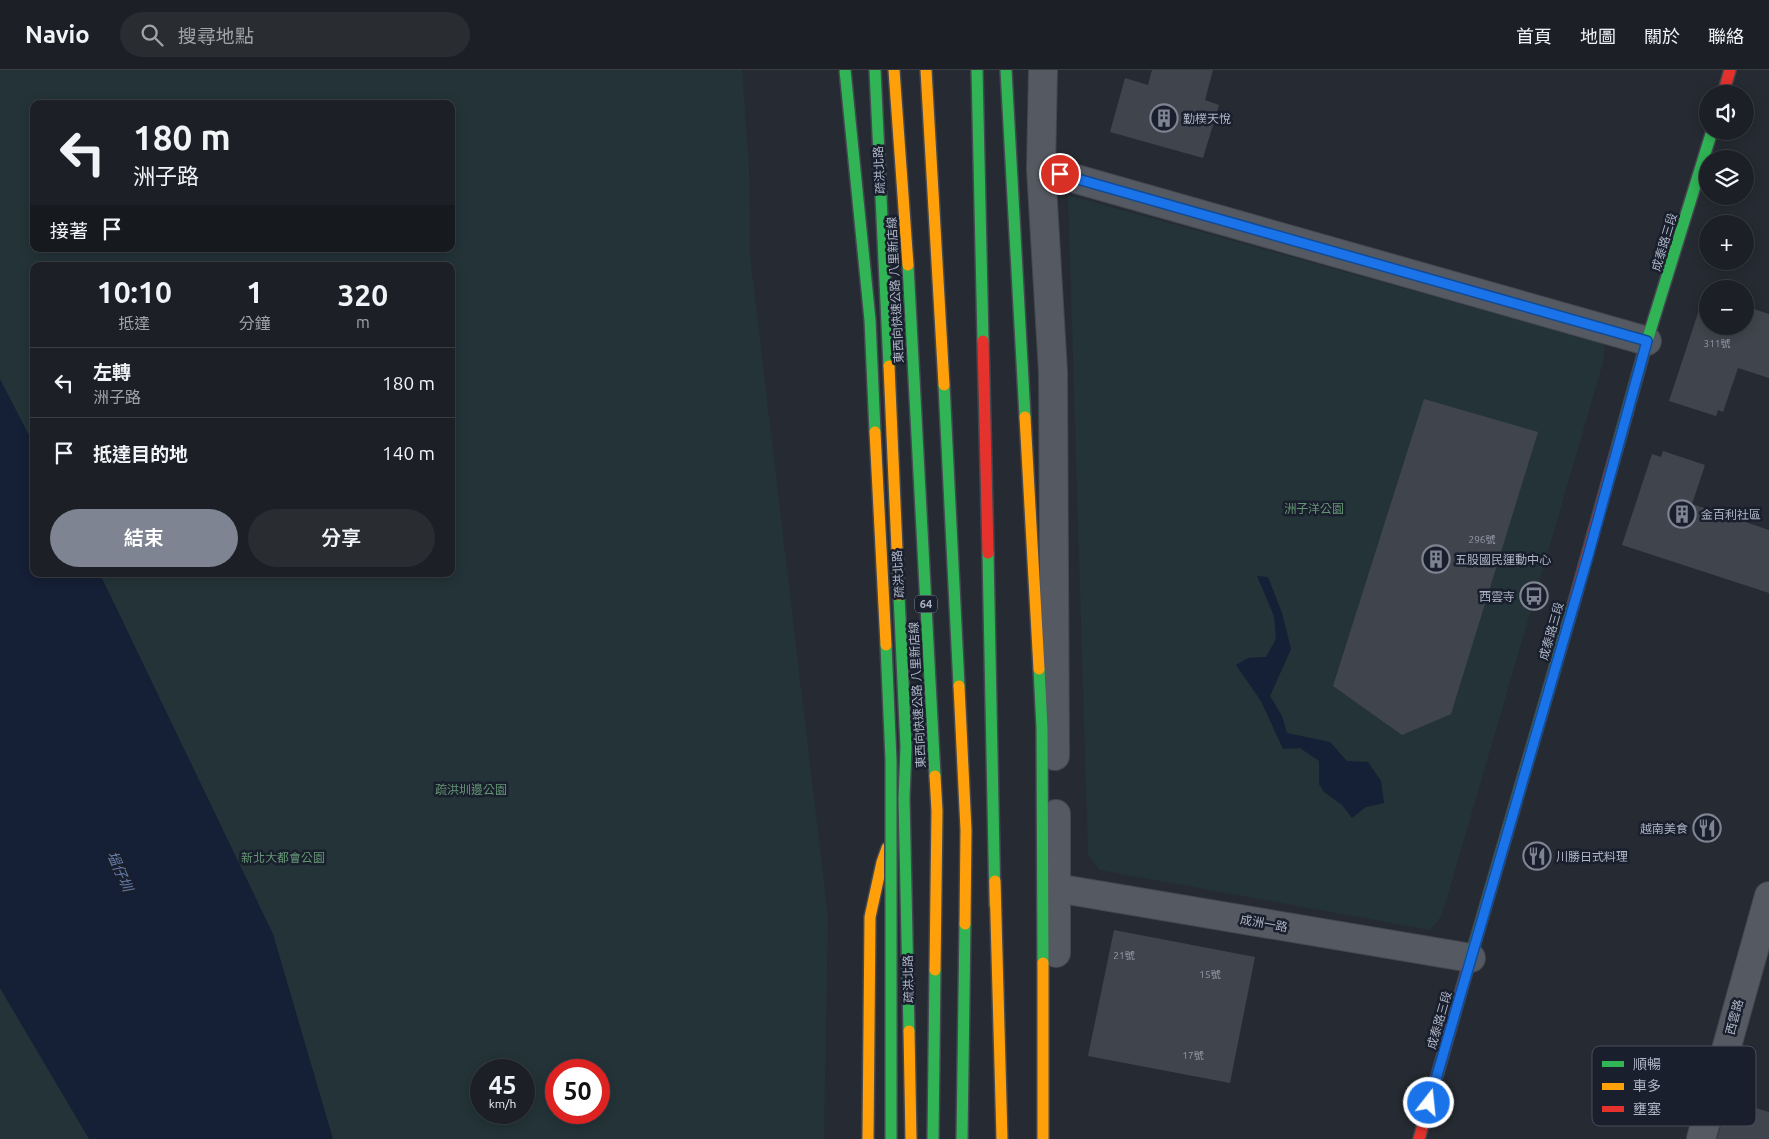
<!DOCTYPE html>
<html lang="zh-TW">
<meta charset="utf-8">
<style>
body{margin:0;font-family:Ubuntu,"Noto Sans TC",sans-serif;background:#292d32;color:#f1f3f6;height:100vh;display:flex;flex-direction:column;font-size:19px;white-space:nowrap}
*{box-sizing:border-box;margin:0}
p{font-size:16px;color:#a0a3a7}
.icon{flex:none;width:28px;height:28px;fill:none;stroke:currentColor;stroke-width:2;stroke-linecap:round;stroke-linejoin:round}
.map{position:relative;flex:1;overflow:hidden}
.side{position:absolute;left:30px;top:192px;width:425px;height:315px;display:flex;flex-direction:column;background:#1c2026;border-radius:10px;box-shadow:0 2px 12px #0003,0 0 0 1px #3a3e43}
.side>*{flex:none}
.top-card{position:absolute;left:30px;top:30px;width:425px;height:152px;border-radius:10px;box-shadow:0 2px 12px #0003,0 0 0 1px #3a3e43;background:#1c2026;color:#f1f3f6;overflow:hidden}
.controls{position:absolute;left:1699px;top:15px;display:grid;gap:10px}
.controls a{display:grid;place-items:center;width:55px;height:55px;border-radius:50%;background:#1c2026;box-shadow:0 2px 12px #0003,0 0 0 1px #3a3e43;font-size:25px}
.speed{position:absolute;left:470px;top:989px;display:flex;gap:10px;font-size:25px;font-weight:700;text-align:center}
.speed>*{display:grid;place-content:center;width:65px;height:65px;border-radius:50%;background:#1c2026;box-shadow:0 2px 12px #0003,0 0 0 1px #3a3e43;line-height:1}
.speed small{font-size:12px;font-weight:400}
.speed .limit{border:8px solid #d22;background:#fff;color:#111}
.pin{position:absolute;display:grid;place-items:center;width:42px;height:42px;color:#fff;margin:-21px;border:2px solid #fff;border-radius:50%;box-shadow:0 1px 5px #0007}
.me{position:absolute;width:55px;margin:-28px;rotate:16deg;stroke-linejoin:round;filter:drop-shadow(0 0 4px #0008)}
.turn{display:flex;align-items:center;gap:18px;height:105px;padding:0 20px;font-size:22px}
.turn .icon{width:65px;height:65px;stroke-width:2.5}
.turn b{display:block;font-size:35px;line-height:42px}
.then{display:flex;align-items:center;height:48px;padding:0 20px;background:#0003;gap:10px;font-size:19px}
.eta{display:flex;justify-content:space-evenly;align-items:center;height:85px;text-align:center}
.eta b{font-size:30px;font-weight:600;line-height:35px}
.button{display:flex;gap:10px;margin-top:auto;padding:10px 20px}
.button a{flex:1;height:58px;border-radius:30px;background:#7e8492;color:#fff;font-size:20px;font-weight:600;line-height:58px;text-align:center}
.button a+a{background:#292d32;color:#f1f3f6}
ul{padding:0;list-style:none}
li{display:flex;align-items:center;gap:15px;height:70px;padding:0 20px;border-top:1px solid #3a3e43}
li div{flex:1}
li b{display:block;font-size:19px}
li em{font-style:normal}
header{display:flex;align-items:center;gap:30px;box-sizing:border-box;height:70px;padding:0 25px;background:#1c2026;border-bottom:1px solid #3a3e43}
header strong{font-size:24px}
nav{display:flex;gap:28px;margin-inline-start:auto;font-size:18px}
.search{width:350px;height:45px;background:#292d32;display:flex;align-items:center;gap:12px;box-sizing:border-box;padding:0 18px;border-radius:28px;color:#a0a3a7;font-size:19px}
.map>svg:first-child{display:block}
.green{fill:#233338;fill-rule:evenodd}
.water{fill:#151f35}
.building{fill:#40454d}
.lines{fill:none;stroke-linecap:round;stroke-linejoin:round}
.street-casing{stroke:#43474f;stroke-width:30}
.fast-casing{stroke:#43474f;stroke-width:14}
.slow-casing{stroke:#43474f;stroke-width:14}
.jam-casing{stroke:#43474f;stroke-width:14}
.street{stroke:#555961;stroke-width:28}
.fast{stroke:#30b455;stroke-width:11}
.slow{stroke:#ff9f0a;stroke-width:11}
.jam{stroke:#e5322d;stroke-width:11}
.fast-bridge-casing{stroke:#42464e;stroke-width:14;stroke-linecap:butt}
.slow-bridge-casing{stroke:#42464e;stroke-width:14;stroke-linecap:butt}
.fast-bridge{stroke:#30b455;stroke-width:11}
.slow-bridge{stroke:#ff9f0a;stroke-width:11}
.route-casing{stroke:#114b97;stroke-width:12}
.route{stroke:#1a73e8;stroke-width:9}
.labels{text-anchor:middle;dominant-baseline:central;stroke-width:5;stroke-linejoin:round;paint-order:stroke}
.number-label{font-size:10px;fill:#9299a7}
.shield{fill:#191f2d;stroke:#818897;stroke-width:1}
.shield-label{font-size:11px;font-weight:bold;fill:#aeb5c5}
.poi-label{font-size:12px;fill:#aeb5c5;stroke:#191f2d;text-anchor:start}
.street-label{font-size:12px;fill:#aeb5c5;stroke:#191f2d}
.park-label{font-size:12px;fill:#659674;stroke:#191f2d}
.water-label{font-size:14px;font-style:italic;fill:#657ba6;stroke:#191f2d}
.key{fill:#191f2d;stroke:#464c5b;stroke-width:1}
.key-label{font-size:14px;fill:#aeb5c5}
</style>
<header>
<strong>Navio</strong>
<div class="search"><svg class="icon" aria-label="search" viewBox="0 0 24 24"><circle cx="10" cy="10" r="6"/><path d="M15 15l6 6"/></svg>搜尋地點</div>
<nav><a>首頁</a><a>地圖</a><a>關於</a><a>聯絡</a></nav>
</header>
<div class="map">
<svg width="1769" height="1069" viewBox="0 0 1769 1069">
<rect width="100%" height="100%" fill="#262a32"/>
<!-- green -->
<g class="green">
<path d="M 0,0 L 742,0 L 749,96 L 750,185 L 828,847 L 824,1069 L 0,1069 ZM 34,34 L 451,34 L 451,179 L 34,179 ZM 34,196 L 451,196 L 451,504 L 34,504 ZM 481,1000 L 524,1000 L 524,1042 L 481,1042 ZM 556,1000 L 599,1000 L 599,1042 L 556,1042 Z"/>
<polygon points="1068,125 1605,274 1603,293 1447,828 1440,848 1430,860 1099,800 1088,784"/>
</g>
<!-- water -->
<g class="water">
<polygon points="0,309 34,375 34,504 100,504 273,864 333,1069 89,1069 0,918"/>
<polygon points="1257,506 1268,507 1282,543 1291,579 1270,626 1282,646 1287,663 1330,672 1347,691 1368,692 1381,711 1384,733 1366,737 1352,748 1342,735 1324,722 1319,714 1319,691 1300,678 1283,679 1261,631 1236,595 1248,588 1266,587 1276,569 1274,546"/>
</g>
<!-- building -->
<g class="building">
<polygon points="1152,0 1213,0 1205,30 1219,35 1203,88 1110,62 1125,8 1148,15"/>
<polygon points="1751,238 1769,244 1769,308 1738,298 1723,342 1718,340 1716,346 1669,331 1699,240 1708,242 1708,256 1745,256 1745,250"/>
<polygon points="1424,329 1538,362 1451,644 1402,665 1333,616"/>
<polygon points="1663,381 1705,395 1692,434 1769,460 1769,523 1622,475 1652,384 1661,387"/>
<polygon points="1114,860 1255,887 1230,1013 1088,986"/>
<polygon points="1728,1030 1769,1042 1769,1069 1717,1069"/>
</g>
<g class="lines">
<!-- street casing -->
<g class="street-casing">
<g id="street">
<polyline points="1043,0 1041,99 1053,302 1055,686"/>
<polyline points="1041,99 1647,271"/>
<polyline points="1056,744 1056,883"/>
<polyline points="1056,818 1471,888"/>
<polyline points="1701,1069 1769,826"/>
</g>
</g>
<!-- fast casing -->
<g class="fast-casing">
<g id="fast">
<polyline points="875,0 889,296"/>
<polyline points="977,0 983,271"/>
<polyline points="1006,0 1025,347"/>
<polyline points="908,195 935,706"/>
<polyline points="944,315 959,616"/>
<polyline points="1618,375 1647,271 1712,61"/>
<polyline points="988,483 995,835"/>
<polyline points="899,525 906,677 904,728 909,961"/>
<polyline points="1039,599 1042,658 1043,893"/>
<polyline points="1468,897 1573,536"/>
<polyline points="933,1069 935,900"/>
<polyline points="962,1069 965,854"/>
</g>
</g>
<!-- slow casing -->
<g class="slow-casing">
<g id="slow">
<polyline points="894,0 908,195"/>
<polyline points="926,0 944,315"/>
<polyline points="889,296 899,525"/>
<polyline points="1025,347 1039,599"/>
<polyline points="959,616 966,760 965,854"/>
<polyline points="995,811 1002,1069"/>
<polyline points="1043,893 1043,1069"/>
<polyline points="935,900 937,741 935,706"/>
<polyline points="909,961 911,1069"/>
<polyline points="868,1069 870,847 882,792 887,778"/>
</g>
</g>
<!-- jam casing -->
<g class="jam-casing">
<g id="jam">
<polyline points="1723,24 1730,0"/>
<polyline points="983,271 988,483"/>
<polyline points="1573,536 1618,375"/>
<polyline points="1419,1069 1468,897"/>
</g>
</g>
<!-- street -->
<use href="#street" class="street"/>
<!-- fast -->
<use href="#fast" class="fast"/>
<!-- slow -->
<use href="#slow" class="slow"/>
<!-- jam -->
<use href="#jam" class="jam"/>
<!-- fast-bridge casing -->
<g class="fast-bridge-casing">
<g id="fast-bridge">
<polyline points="845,0 870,250 875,362"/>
<polyline points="886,575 891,690 891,1069"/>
</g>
</g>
<!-- slow-bridge casing -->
<g class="slow-bridge-casing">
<polyline id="slow-bridge" points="875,362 886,575"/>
</g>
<!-- fast-bridge -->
<use href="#fast-bridge" class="fast-bridge"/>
<!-- slow-bridge -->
<use href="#slow-bridge" class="slow-bridge"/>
</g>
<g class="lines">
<!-- route casing -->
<g class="route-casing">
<polyline id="route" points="1060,104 1647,271 1588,486 1429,1033"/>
</g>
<!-- route -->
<use href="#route" class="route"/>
</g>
<!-- icons -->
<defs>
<g id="building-ring" transform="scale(1.4375)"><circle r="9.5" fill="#191f2d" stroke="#7e8492" stroke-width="1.5"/><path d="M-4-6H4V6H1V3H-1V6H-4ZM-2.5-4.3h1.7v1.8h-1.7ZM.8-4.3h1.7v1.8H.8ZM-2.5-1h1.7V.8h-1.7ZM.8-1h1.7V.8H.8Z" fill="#7e8492"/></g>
<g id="bus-ring" transform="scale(1.4375)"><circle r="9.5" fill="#191f2d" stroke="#7e8492" stroke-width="1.5"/><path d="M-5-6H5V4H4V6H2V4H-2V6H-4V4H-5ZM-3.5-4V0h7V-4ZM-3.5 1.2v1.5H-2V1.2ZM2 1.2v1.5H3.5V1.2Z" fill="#7e8492"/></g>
<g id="restaurant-ring" transform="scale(1.4375)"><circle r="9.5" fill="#191f2d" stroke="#7e8492" stroke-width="1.5"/><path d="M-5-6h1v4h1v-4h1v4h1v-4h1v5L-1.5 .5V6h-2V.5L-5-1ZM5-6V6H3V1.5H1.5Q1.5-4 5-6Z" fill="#7e8492"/></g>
</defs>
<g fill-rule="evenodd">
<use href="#building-ring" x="1164" y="48"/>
<use href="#building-ring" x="1682" y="444"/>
<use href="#building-ring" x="1436" y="489"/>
<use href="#bus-ring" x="1534" y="526"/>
<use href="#restaurant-ring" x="1707" y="758"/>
<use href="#restaurant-ring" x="1537" y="786"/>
</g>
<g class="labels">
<!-- number labels -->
<g class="number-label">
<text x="1717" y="273">311號</text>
<text x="1482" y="469">296號</text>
<text x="1124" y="885">21號</text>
<text x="1210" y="904">15號</text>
<text x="1193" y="985">17號</text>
</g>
<!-- shield labels -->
<rect class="shield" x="915" y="525.5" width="22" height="17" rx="4"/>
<g class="shield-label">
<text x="926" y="534">64</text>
</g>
<!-- poi labels -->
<g class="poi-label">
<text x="1183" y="48">勤樸天悅</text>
<text x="1701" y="444">金百利社區</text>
<text x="1455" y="489">五股國民運動中心</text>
<text x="1515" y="526" text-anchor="end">西雲寺</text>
<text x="1688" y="758" text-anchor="end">越南美食</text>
<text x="1556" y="786">川勝日式料理</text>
</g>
<!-- street labels -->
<g class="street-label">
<text transform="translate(879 100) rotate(-93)">疏洪北路</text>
<text transform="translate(1664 172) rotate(-73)">成泰路三段</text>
<text transform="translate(895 220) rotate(-93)">東西向快速公路 八里新店線</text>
<text transform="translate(898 504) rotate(-93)">疏洪北路</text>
<text transform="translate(1551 561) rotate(-74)">成泰路三段</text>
<text transform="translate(917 625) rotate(-93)">東西向快速公路 八里新店線</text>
<text transform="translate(1264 853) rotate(10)">成洲一路</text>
<text transform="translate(908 909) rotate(-91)">疏洪北路</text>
<text transform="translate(1734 947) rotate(-75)">西雲路</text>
<text transform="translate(1439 950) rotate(-74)">成泰路三段</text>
</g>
<!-- park labels -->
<g class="park-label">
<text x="1314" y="438">洲子洋公園</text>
<text x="471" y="719">疏洪圳邊公園</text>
<text x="283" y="787">新北大都會公園</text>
</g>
<!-- water labels -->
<g class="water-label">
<text transform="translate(120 801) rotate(66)">塭仔圳</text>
</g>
</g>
<!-- legend -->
<rect x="1592" y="976" width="164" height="80" rx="8" class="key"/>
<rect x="1602" y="991" width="22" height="6" fill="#30b455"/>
<rect x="1602" y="1013" width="22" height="7" fill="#ff9f0a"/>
<rect x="1602" y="1036" width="22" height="6" fill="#e5322d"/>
<g class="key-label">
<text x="1633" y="999">順暢</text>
<text x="1633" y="1021">車多</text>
<text x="1633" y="1044">壅塞</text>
</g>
</svg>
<div class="controls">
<a><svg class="icon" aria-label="sound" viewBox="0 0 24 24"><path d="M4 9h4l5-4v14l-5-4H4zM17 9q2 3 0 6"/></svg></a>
<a><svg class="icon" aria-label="layers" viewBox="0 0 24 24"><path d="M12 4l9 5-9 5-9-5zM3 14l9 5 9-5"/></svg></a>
<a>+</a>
<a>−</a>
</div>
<div class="speed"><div>45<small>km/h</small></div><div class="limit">50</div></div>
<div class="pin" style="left:1060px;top:104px;background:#d93025"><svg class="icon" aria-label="arrive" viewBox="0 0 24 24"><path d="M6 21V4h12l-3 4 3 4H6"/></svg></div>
<svg class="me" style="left:1429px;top:1033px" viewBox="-20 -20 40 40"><circle r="17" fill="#1a73e8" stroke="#fff" stroke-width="3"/><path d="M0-11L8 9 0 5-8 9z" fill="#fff"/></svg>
<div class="top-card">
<div class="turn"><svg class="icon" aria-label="left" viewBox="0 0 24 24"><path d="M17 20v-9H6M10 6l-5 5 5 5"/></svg><div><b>180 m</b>洲子路</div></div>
<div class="then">接著<svg class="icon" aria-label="arrive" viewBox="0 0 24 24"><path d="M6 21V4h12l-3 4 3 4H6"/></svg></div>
</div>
<section class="side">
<div class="eta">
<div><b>10:10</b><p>抵達</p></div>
<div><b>1</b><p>分鐘</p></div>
<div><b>320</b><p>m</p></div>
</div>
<ul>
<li><svg class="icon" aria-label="left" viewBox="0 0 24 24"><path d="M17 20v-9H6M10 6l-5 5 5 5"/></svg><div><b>左轉</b><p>洲子路</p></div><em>180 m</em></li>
<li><svg class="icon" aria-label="arrive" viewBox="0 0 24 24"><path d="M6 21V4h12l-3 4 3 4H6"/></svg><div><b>抵達目的地</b></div><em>140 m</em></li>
</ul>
<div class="button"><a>結束</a><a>分享</a></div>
</section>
</div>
